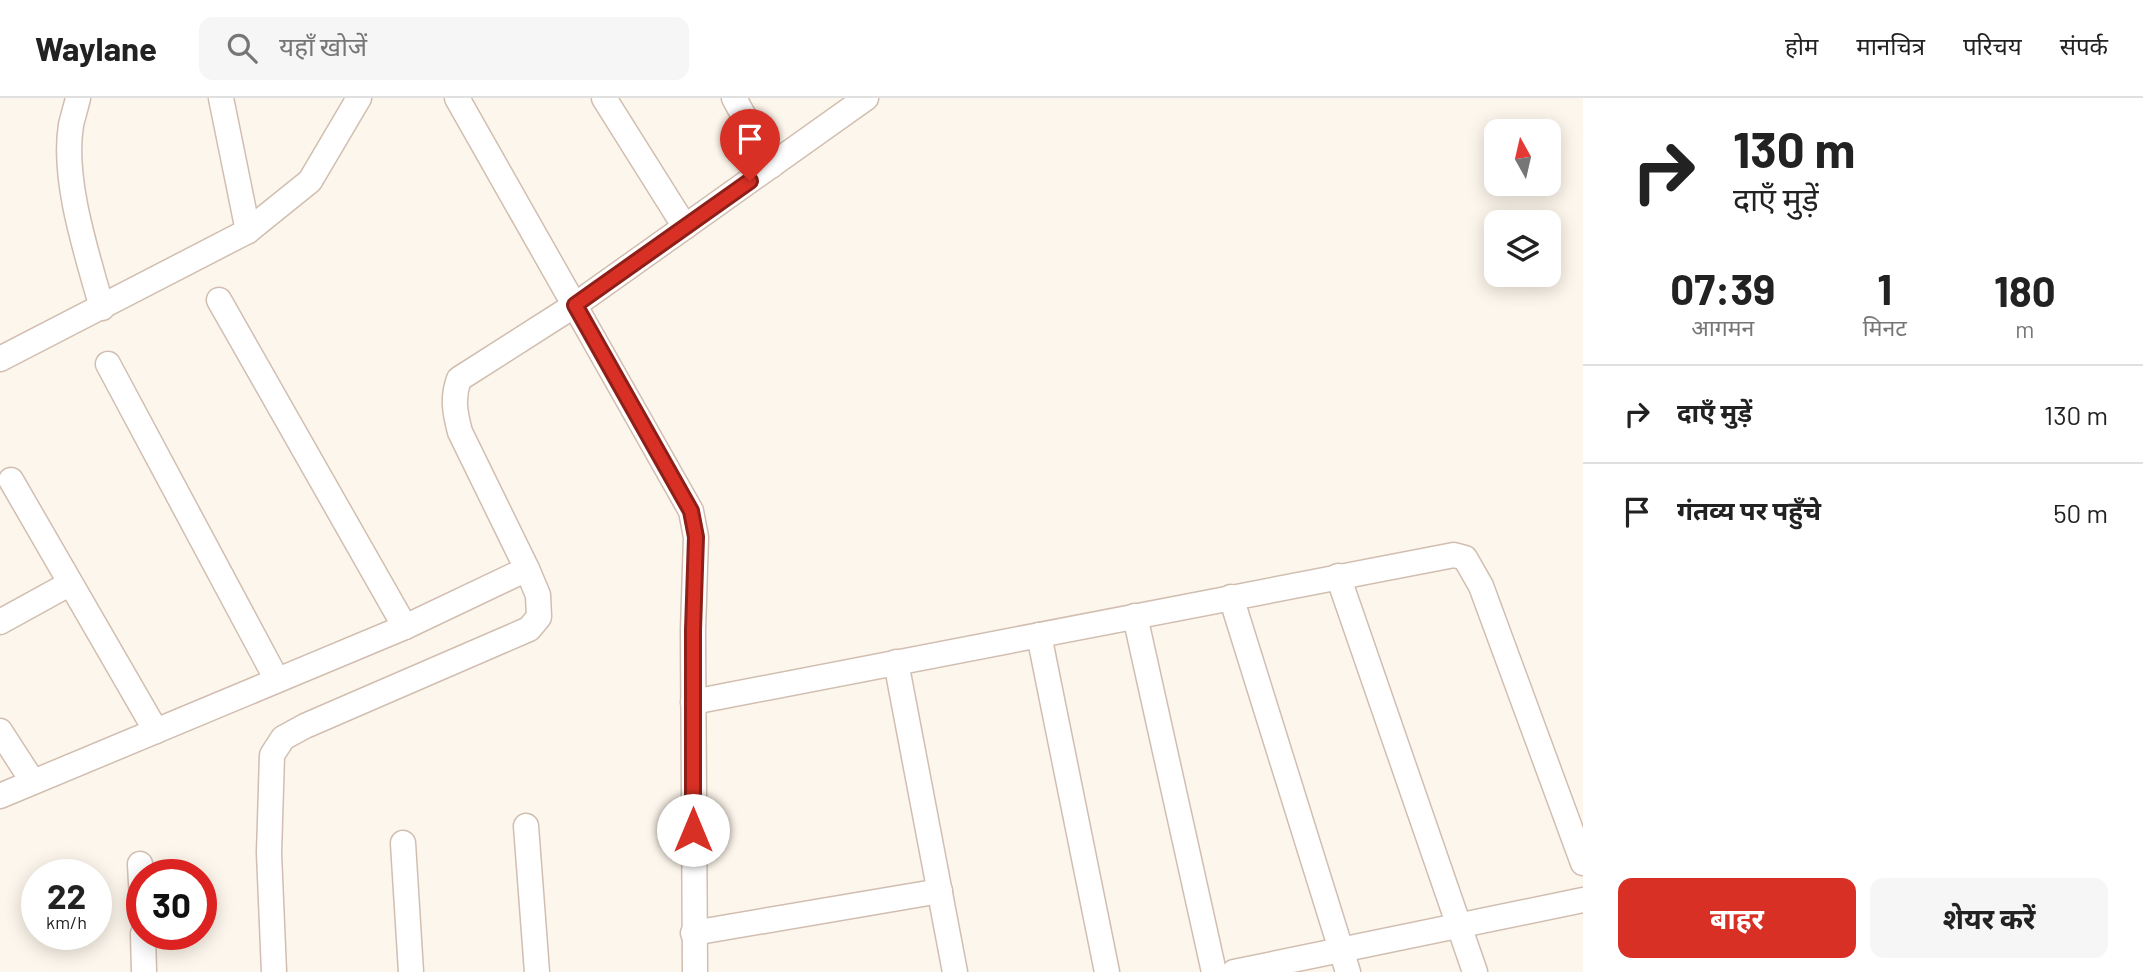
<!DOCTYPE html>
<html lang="hi">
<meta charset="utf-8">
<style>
body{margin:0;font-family:Barlow,"Noto Sans Devanagari",sans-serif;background:#f6f6f6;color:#222;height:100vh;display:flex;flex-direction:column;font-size:26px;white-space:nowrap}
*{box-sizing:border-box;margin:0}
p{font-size:23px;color:#767676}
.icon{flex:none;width:38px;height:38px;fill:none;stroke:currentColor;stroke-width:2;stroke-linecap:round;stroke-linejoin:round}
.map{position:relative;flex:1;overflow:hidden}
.side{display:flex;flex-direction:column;background:#fff;width:560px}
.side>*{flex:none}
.guide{background:#fff;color:#222;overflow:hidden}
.needle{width:46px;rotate:352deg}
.buttons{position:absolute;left:1484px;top:21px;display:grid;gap:14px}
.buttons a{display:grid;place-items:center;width:77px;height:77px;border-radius:14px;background:#fff;box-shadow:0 4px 18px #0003;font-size:35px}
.speed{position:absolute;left:21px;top:761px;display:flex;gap:14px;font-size:35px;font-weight:700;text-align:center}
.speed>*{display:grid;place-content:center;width:91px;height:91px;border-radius:50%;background:#fff;box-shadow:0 4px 18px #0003;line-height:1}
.speed small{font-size:18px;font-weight:400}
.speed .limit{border:10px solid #d22;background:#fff;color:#111}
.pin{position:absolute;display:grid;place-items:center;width:60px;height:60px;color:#fff;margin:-72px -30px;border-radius:50% 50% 50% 0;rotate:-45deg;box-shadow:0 0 7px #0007}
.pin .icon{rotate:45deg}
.me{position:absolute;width:77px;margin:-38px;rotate:0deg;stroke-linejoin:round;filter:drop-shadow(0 0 5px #0008)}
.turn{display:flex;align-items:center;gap:24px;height:147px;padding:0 35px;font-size:32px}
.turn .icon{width:91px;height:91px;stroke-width:2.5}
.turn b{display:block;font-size:49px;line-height:60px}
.eta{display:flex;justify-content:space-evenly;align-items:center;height:119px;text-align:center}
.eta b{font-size:42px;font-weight:700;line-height:49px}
.action{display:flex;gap:14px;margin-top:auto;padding:14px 35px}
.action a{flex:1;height:80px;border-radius:14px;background:#d93025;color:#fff;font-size:28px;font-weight:700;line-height:80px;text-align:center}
.action a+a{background:#f6f6f6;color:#222}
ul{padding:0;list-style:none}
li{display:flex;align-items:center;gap:21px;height:98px;padding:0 35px;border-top:2px solid #e0e0e0}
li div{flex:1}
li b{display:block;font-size:26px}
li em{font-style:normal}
header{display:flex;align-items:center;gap:42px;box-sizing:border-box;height:98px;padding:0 35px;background:#fff;border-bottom:2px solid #e0e0e0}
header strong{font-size:33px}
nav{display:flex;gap:38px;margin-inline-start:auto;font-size:24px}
.search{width:490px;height:63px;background:#f6f6f6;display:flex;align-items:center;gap:18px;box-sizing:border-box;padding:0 24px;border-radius:14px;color:#767676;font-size:26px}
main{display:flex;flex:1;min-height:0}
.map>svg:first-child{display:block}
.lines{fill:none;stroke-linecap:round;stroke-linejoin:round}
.street-casing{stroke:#d1beb0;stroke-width:27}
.street{stroke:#fff;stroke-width:24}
.route-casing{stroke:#8d1f18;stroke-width:18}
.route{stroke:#d93025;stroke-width:12}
</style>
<header>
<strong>Waylane</strong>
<div class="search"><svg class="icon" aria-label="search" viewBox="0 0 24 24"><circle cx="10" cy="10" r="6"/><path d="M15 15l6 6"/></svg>यहाँ खोजें</div>
<nav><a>होम</a><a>मानचित्र</a><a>परिचय</a><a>संपर्क</a></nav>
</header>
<main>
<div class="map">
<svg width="1583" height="874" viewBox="0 0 1583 874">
<rect width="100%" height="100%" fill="#fdf6ec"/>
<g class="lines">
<!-- street casing -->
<g class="street-casing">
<g id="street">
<path d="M 78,0 C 76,9 73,18 71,27 C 62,82 87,156 102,210"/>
<polyline points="221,0 248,133"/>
<polyline points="457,0 691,413 696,439 693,532 695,874"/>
<polyline points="604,0 685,129"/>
<polyline points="734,0 771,68"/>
<polyline points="219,202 405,529"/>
<polyline points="0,261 248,133 310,83 359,0"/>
<polyline points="108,266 277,582"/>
<polyline points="11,382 156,633"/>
<polyline points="1338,478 1475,874"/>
<polyline points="1231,499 1348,874"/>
<polyline points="1135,518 1214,874"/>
<polyline points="0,524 69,486"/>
<polyline points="1039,537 1107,874"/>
<polyline points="896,564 955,874"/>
<polyline points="693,604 1454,457 1465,460 1481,488 1583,765"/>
<polyline points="0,633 33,684"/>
<polyline points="0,698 405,529 527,471"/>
<polyline points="526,728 537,874"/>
<polyline points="403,745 411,874"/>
<polyline points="140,766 142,803"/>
<polyline points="693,835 940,793"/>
<polyline points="143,836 144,874"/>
<path d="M 274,874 L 269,755 L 272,657 L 283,640 L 305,628 L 529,531 L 539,519 L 538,497 L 527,471 L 460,334 C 455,315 452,300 459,281 L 575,207 L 866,0"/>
<polyline points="1234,874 1583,802"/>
</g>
</g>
<!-- street -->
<use href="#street" class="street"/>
</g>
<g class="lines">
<!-- route casing -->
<g class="route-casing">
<polyline id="route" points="693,732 693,532 696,439 691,413 575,207 750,83"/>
</g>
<!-- route -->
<use href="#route" class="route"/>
</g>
</svg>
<div class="buttons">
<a><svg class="needle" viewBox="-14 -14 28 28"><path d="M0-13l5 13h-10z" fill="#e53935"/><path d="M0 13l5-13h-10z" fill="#767676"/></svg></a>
<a><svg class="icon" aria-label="layers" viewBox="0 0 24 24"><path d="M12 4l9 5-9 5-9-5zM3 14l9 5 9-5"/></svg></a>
</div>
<div class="speed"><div>22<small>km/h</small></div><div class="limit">30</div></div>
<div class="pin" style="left:750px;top:83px;background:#d93025"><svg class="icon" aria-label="arrive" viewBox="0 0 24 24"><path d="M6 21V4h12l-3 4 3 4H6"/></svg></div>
<svg class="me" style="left:693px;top:732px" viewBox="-20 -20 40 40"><circle r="19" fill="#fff"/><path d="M0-13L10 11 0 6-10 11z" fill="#d93025"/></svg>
</div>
<section class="side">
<div class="guide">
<div class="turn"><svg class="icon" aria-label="right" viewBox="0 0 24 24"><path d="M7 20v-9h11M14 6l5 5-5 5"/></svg><div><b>130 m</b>दाएँ मुड़ें</div></div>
</div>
<div class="eta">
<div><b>07:39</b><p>आगमन</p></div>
<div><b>1</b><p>मिनट</p></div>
<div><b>180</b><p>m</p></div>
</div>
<ul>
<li><svg class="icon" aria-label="right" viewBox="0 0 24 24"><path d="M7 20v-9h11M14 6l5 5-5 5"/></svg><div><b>दाएँ मुड़ें</b></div><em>130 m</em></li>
<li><svg class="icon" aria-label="arrive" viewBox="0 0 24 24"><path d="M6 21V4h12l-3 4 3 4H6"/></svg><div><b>गंतव्य पर पहुँचे</b></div><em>50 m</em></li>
</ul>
<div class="action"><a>बाहर</a><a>शेयर करें</a></div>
</section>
</main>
